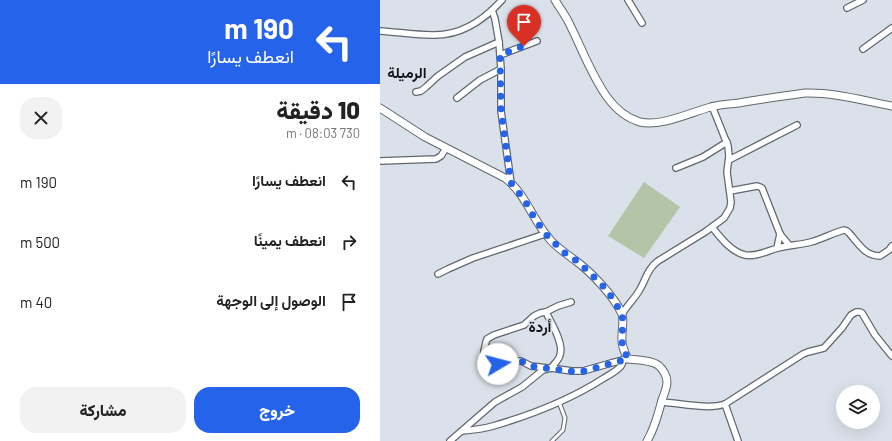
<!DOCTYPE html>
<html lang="ar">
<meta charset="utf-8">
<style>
body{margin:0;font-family:Barlow,Vazirmatn,sans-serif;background:#f2f2f2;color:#222;direction:rtl;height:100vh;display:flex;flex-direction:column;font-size:15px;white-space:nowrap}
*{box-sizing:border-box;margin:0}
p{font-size:13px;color:#767676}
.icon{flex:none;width:22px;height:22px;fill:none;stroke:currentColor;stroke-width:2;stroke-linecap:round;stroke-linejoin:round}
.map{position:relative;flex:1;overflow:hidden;direction:ltr}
.details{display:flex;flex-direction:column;background:#fff;width:380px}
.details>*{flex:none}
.guide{background:#2563eb;color:#fff;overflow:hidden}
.buttons{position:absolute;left:456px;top:385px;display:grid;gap:8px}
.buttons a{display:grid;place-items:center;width:44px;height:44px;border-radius:50%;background:#fff;box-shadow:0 4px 16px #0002;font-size:20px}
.pin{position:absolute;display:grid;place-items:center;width:34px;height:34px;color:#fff;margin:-41px -17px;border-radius:50% 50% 50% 0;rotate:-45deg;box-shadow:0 0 4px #0007}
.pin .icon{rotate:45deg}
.me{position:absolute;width:44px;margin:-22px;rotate:82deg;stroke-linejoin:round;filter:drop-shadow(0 0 3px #0008)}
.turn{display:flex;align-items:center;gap:14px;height:84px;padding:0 20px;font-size:18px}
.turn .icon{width:52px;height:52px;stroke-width:2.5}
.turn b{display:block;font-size:28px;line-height:34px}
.round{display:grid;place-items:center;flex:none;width:42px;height:42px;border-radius:16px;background:#f2f2f2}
.summary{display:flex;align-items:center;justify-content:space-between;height:68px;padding:0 20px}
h1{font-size:24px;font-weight:800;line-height:30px}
.primary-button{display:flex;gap:8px;margin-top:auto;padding:8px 20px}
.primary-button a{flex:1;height:46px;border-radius:16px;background:#2563eb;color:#fff;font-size:16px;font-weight:800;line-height:46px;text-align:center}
.primary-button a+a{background:#f2f2f2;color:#222}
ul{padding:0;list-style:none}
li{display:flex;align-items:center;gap:12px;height:60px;padding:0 20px}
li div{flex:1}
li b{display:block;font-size:15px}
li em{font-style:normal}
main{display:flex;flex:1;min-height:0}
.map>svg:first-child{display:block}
.green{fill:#b4c4a7}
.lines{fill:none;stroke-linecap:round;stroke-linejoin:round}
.service-casing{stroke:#61676e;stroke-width:5}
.minor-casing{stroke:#61676e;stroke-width:8}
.tertiary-casing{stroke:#61676e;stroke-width:9}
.service{stroke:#fff;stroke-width:3}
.minor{stroke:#fff;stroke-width:5.5}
.tertiary{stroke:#fff;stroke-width:7}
.route{stroke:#2563eb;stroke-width:7;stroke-dasharray:0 12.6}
.labels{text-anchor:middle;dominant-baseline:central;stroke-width:4;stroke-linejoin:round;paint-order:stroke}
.quarter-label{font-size:15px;font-weight:bold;fill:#131518;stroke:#dbe1ea}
</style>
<main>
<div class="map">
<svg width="512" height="441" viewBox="0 0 512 441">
<rect width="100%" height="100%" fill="#dbe1ea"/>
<!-- green -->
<polygon class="green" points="264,182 300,207 264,258 228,236"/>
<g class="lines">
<!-- service casing -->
<g class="service-casing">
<polyline id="service" points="172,441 183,430 185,418 179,402"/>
</g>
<!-- minor casing -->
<g class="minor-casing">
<g id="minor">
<polyline points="248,0 262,23"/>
<polyline points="467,8 483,0"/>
<polyline points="112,10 115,19 119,42 121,69 121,111 131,183"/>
<path d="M 0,31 C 17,32 35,35 52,35 C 80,36 104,20 122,0"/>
<polyline points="483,49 512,28"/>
<polyline points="120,55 157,41"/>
<polyline points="36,92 41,91 46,87 58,76 85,57 119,42"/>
<polyline points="77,98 100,80 121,69"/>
<polyline points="349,160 417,125"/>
<polyline points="0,161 56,159 61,156 66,148"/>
<polyline points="296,168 323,157 347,142"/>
<polyline points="350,191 377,186 380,187 382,188 400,234 409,245"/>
<path d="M 332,227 C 340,237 351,252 365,255 C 376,257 387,251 398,248 C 409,245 420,245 431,242 C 442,239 453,233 464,230 L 467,231 L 469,233 C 479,244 485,256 500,256 L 509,250 L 512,246"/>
<polyline points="397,248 400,234"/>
<polyline points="58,274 68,269 93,258 165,234"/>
<path d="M 166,312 C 171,323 184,343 180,355 C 179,360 174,364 171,368"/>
<path d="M 242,314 C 247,306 254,299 259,291 C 266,280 267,269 278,261 L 325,232 L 344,218 L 350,208 L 351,202 L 347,172 L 349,156 L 348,146 L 332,106"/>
<polyline points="168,368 151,366 141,361 133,361 122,362 112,367 109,367 107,366 104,362 104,351 106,342 107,339 114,335 144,325 154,316 160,313 166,312 178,306 191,302"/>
<path d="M 281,402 C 301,403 327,410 345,404 L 423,354 L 428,352 L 444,348 L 462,328 L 471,315 L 476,312 L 480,312 L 482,313 L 495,335 L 512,356"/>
<polyline points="345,404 358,441"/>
<path d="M 82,431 C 93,430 103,429 113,426 C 151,415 190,400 224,378 C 229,375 237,371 241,366 C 243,363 243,362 243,360"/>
<polyline points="70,441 115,402 142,387 163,370 171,368 192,371 203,371 231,363 248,359"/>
</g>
</g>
<!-- tertiary casing -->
<g class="tertiary-casing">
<g id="tertiary">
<path d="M 175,0 C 179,7 184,13 188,21 C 201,46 210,73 227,97 C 235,108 246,118 260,122 C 281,127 311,112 331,107 C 340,104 350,104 359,103 C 381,99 403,96 425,93 C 454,92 484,101 512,106"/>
<path d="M 0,108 L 45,137 L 125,178 C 145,193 152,218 168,237 C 175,247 186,253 196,261 C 211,272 234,296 242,314 C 244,321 242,329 242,335 C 241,344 244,352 248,359 C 257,360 271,360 278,365 C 283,369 287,376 287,382 C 287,388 284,394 282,400 C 278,414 275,428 267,441"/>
</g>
</g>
<!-- service -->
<use href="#service" class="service"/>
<!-- minor -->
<use href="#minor" class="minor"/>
<!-- tertiary -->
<use href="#tertiary" class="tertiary"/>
</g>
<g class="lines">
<!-- route -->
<polyline class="route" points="118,364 126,361 138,361 145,362 151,366 180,370 198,372 209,370 232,363 248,359 244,350 242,342 242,336 243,322 242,314 233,299 226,289 213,276 197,261 186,254 168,237 155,219 144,199 131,183 121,111 120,55 144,46"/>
</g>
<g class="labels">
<!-- quarter labels -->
<g class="quarter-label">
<text x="27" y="72">الرميلة</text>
<text x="160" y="326">أردة</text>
</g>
</g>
</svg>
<div class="buttons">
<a><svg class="icon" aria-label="layers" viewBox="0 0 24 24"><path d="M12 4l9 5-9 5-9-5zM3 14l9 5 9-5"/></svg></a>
</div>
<div class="pin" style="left:144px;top:46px;background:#d93025"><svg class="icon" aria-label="arrive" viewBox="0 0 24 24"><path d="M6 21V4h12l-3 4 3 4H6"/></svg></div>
<svg class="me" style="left:118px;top:364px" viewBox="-20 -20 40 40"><circle r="19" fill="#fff"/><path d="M0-13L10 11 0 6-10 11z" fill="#2563eb"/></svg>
</div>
<section class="details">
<div class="guide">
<div class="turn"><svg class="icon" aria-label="left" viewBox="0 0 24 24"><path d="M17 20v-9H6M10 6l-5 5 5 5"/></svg><div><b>190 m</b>انعطف يسارًا</div></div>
</div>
<div class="summary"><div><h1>10 دقيقة</h1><p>730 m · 08:03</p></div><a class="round"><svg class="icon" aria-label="close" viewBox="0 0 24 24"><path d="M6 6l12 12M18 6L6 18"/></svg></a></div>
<ul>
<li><svg class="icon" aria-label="left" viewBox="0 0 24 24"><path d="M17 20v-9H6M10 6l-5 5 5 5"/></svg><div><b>انعطف يسارًا</b></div><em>190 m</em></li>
<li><svg class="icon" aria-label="right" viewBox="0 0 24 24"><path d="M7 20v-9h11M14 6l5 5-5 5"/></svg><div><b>انعطف يمينًا</b></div><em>500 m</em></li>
<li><svg class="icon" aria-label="arrive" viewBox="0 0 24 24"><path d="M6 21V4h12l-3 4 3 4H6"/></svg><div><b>الوصول إلى الوجهة</b></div><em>40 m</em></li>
</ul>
<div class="primary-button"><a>خروج</a><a>مشاركة</a></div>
</section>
</main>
